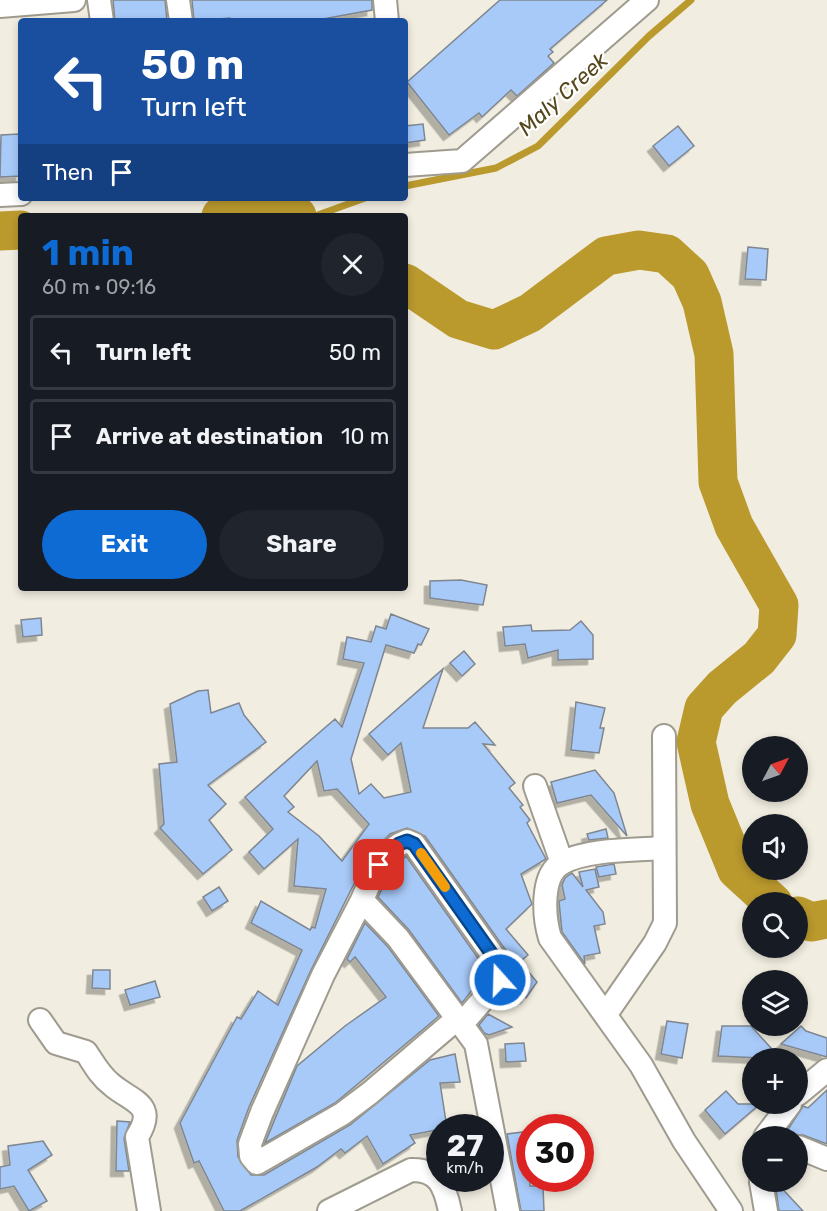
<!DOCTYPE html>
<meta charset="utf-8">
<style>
body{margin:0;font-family:Rubik,sans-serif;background:#20242c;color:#f1f3f6;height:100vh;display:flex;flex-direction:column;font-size:22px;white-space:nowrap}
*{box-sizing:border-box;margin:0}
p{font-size:20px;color:#9ea1a6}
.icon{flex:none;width:33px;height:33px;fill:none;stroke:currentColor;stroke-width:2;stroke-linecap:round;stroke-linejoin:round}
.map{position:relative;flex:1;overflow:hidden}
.panel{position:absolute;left:18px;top:213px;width:390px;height:378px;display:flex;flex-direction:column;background:#171b24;border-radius:6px;box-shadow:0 3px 9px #0003}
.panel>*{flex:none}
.hud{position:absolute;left:18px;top:18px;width:390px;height:183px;border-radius:6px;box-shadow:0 3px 9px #0003;background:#1a4fa0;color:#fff;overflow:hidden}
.needle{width:39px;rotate:49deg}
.controls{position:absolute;left:742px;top:736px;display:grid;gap:12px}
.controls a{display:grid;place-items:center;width:66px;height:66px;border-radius:50%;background:#171b24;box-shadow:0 3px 9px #0003;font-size:30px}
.speed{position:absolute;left:426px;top:1114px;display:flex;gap:12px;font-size:30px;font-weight:700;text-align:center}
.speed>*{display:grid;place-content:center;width:78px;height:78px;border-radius:50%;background:#171b24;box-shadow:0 3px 9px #0003;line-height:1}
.speed small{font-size:15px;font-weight:400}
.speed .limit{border:9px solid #d22;background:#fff;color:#111}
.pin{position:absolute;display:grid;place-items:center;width:51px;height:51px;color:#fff;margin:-26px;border-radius:12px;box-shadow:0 3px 9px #0006}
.me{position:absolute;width:66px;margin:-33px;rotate:340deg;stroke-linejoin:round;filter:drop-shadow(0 0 4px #0008)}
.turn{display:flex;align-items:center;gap:21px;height:126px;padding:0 24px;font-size:27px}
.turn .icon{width:78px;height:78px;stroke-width:2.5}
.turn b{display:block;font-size:42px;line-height:51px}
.then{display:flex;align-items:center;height:57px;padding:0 24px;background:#0003;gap:12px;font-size:22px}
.round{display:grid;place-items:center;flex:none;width:63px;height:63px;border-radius:32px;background:#20242c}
.overview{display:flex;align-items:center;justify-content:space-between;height:102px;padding:0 24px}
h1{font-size:36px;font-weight:700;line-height:45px;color:#0d6bd3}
.button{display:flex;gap:12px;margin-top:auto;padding:12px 24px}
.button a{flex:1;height:69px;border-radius:36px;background:#0d6bd3;color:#fff;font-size:24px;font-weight:700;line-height:69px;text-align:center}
.button a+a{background:#20242c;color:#f1f3f6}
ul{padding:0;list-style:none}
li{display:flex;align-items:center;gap:18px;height:75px;margin:0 12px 9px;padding:0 12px;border:3px solid #363941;border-radius:6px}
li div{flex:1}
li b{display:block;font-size:22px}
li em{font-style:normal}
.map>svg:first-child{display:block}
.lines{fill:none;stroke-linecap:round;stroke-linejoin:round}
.stream{stroke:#ba992d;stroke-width:7}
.river{stroke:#ba992d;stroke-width:39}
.building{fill:#a8caf9;stroke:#7f8690;stroke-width:1.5;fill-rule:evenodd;filter:url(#shadow)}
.minor-casing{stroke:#9f9b8f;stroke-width:26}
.minor{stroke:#fff;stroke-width:22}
.route-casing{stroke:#084689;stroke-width:15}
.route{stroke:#0d6bd3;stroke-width:10}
.slow{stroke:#f59e0b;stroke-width:10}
.labels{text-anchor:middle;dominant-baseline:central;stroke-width:4.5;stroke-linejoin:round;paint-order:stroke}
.water-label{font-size:22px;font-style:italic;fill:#56481d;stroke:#fff}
</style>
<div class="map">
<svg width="827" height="1211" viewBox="0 0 827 1211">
<defs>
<filter id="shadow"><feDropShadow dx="-5.5" dy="5.5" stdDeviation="0" flood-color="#0004"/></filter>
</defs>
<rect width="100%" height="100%" fill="#f1ede0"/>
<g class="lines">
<!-- stream -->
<g class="stream">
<polyline points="405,186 496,168 538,146 649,36 691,0"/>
<polyline points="315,216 365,198"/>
</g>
<!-- river -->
<g class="river">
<polyline points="221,216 255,212 297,216"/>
<polyline points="0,231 21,230"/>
<polyline points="405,283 458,319 494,330 530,313 606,256 639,250 667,254 690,275 702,302 714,354 718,482 734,526 779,605 777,635 759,658 722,688 704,708 696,742 710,804 737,870 773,903"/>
<polyline points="798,916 811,922 827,919"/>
</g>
</g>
<!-- building -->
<g class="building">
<polygon points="113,0 165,0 167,21 115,21"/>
<polygon points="192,0 372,0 372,10 312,21 231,21 230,18 194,21"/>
<polygon points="500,0 607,0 550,49 553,52 548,56 554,63 517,96 511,90 482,117 479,113 449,135 407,82"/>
<polygon points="423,124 425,140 405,143 405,126"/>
<polygon points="678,126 694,146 669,166 653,146"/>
<polygon points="19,134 21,176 0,177 1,135"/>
<polygon points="748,247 768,249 766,280 745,279"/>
<polygon points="461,580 487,585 483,605 430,598 430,581"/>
<path d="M 391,614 L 429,629 L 421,645 L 418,644 L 414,653 L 386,645 L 351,759 L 359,794 L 371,784 L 384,798 L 411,792 L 401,743 L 388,755 L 369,734 L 443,669 L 423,728 L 468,728 L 475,722 L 495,745 L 483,744 L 515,783 L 509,788 L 523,805 L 520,807 L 530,820 L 527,823 L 546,859 L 521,874 L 532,904 L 506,929 L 528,955 L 520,962 L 537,982 L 526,998 L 510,989 L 514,968 L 512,959 L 425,836 L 407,828 L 390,834 L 367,858 L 311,970 L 249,1107 L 237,1140 L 238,1157 L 251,1175 L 264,1175 L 350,1125 L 430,1060 L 455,1054 L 460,1082 L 440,1083 L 447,1128 L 410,1135 L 415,1143 L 383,1164 L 367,1136 L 345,1153 L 341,1149 L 317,1167 L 240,1211 L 224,1211 L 199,1161 L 194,1163 L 180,1123 L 237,1017 L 241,1019 L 258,991 L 278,1005 L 302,950 L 251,923 L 261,901 L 310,930 L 312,927 L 315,928 L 326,889 L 294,886 L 298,839 L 264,869 L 249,852 L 273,829 L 245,797 L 335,719 L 342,727 L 364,663 L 343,659 L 347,637 L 371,642 L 376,626 L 386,629 ZM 317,761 L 324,791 L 337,789 L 369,824 L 342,861 L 319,836 L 288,812 L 294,807 L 284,796 Z"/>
<polygon points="41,618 42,635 23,637 21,620"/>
<polygon points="581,621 593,635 593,659 558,660 558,650 528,658 525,644 505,646 503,627 531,625 532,631 570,630"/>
<polygon points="464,651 475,664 462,676 450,663"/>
<polygon points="208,690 211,713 239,703 244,715 266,742 208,785 226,804 209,820 232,850 203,874 160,828 164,824 159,764 177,762 170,704 198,691"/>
<polygon points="576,702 605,708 600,728 604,728 599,753 571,750"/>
<polygon points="595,770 614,793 627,836 591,795 557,803 551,782"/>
<polygon points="606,829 608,838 589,840 587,834"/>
<polygon points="406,856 487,971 462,1003 409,930 378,897 390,873"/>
<polygon points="614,864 616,874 599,877 596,867"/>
<polygon points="595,869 599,887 586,890 603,912 605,924 594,926 600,953 584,956 585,964 562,932 559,901 565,899 562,885 565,878 572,873 583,887 579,872"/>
<polygon points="219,887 228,901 212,911 203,897"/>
<polygon points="365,923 388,947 439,1016 335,1103 265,1143 297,1066 345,1026 386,997 355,957 350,962 347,959"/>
<polygon points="93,970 110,970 110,989 92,988"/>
<polygon points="155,981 160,997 130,1005 125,990"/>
<polygon points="488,1014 512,1027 489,1035 484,1033 479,1025"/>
<polygon points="667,1021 688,1024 682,1058 661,1054"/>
<polygon points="722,1026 751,1026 781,1059 718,1056"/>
<polygon points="801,1026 806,1031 827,1038 827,1057 781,1044"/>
<polygon points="524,1043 526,1061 506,1062 505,1044"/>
<polygon points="827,1090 827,1144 803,1135 789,1134 787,1131 803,1106 808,1108"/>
<polygon points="726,1091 738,1104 760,1104 725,1134 705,1110"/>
<polygon points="117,1121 130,1122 124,1138 129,1171 116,1171"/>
<polygon points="530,1131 530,1186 543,1186 544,1211 521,1211 507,1134"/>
<polygon points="43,1141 52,1155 28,1170 47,1201 29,1211 14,1186 0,1189 0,1167 10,1165 8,1146"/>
<polygon points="775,1182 776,1182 803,1211 779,1211"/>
</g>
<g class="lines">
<!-- minor casing -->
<g class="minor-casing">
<g id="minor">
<polyline points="99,0 102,21"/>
<polyline points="178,0 181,21"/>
<polyline points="385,0 387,21"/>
<polyline points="0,6 74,0"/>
<polyline points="405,165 462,161 647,0"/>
<polyline points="0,195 21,194"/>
<polyline points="535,786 562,863"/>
<path d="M 664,848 C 636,850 586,849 562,863 C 540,875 544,918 550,938 L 641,1065 L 684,1141 L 731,1211"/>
<path d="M 362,900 C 372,877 382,850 407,841 L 414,844 L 501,967 L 500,980 L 467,1018 L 458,1018 L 370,1093 L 342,1114 L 257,1163 L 251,1156 L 250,1144 L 262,1112 L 323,975 L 362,900 L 398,938 L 476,1044 L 508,1211"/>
<polyline points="606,1014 655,943 665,923 664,736"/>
<path d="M 40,1020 L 56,1043 L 86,1052 C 94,1064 100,1076 112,1085 C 132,1102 158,1104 137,1137 L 149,1211"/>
<polyline points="798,1094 827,1070"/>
<polyline points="765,1137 790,1104"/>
<polyline points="798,1147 827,1159"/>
<polyline points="761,1182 766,1211"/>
<path d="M 329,1211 L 411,1170 C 439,1169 445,1187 450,1211"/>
</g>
</g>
<!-- minor -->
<use href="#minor" class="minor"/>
</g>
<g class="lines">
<!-- route casing -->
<g class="route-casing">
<polyline id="route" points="379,865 399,844 407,841 414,844 501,967 500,980"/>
</g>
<!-- route -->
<use href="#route" class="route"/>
<!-- slow -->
<polyline class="slow" points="421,853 445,887"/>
</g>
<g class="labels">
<!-- water labels -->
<g class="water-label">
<text transform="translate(563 94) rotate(-42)">Maly Creek</text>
</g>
</g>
</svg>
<div class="controls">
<a><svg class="needle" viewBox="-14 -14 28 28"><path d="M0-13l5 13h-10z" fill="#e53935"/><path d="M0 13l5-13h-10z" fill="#9ea1a6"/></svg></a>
<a><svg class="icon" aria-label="sound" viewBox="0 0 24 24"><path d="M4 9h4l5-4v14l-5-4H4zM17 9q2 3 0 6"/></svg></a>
<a><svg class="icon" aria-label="search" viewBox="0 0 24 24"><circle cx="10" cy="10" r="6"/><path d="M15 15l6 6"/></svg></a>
<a><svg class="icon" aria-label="layers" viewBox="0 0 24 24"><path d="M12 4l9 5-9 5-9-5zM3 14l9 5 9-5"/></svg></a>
<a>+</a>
<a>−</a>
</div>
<div class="speed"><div>27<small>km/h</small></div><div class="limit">30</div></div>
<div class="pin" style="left:379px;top:865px;background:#d93025"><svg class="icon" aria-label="arrive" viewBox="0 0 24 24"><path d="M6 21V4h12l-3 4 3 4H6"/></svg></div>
<svg class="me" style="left:500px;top:980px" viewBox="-20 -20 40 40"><circle r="17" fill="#0d6bd3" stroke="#fff" stroke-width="3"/><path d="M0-11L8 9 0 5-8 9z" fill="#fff"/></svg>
<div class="hud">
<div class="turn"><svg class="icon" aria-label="left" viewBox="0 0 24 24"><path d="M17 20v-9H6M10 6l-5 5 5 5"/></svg><div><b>50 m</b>Turn left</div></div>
<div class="then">Then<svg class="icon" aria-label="arrive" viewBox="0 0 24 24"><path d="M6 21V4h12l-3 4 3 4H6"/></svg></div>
</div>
<section class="panel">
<div class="overview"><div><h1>1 min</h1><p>60 m · 09:16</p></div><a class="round"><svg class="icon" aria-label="close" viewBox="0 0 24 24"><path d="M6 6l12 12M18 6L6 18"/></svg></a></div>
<ul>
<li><svg class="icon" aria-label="left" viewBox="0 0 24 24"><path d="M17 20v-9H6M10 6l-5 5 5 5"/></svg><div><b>Turn left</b></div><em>50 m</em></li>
<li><svg class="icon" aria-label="arrive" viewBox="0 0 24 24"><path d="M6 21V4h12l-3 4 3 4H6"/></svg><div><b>Arrive at destination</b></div><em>10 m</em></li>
</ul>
<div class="button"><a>Exit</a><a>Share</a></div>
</section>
</div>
